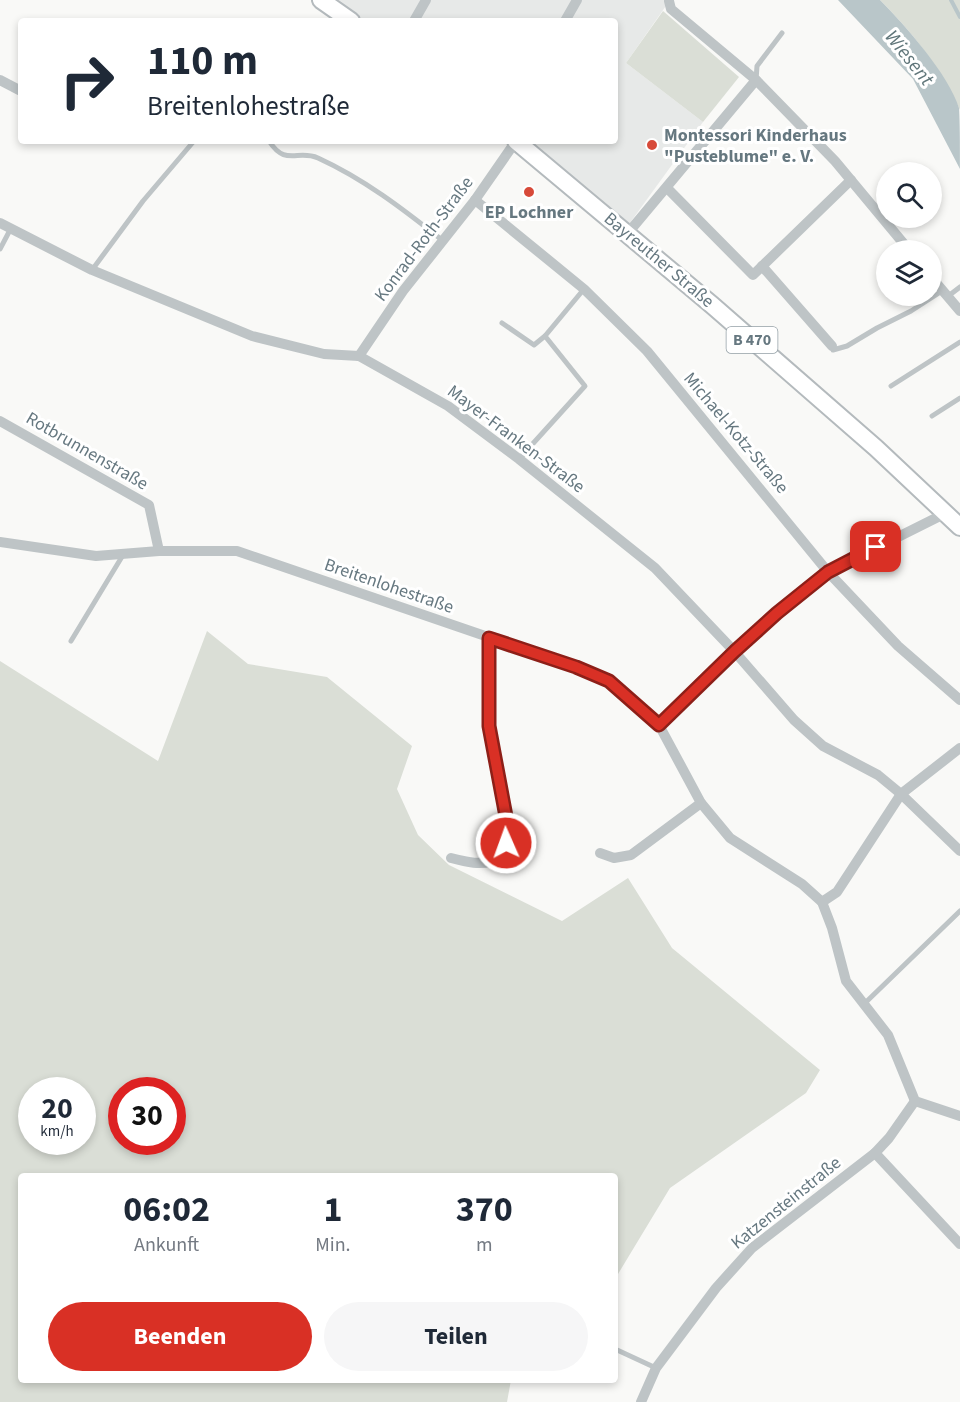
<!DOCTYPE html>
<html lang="de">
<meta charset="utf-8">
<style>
body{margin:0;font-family:"Source Sans 3",sans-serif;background:#f6f6f7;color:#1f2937;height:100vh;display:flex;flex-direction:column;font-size:22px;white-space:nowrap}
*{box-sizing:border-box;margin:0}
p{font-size:20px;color:#747a83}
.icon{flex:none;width:33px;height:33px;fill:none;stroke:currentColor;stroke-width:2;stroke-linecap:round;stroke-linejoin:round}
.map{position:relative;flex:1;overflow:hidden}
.details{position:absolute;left:18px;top:1173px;width:600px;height:210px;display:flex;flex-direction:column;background:#fff;border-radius:6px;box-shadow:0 3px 9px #0003}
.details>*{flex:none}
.top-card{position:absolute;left:18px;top:18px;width:600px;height:126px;border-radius:6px;box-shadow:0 3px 9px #0003;background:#fff;color:#1f2937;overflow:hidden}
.buttons{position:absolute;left:876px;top:162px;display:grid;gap:12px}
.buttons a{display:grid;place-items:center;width:66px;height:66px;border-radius:50%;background:#fff;box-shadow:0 3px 9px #0003;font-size:30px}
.speed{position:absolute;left:18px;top:1077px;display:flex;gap:12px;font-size:30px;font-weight:700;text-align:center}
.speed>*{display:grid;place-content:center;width:78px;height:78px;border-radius:50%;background:#fff;box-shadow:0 3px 9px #0003;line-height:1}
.speed small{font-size:15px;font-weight:400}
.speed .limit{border:9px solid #d22;background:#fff;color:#111}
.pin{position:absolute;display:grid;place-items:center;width:51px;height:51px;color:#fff;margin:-26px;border-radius:12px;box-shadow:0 3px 9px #0006}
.me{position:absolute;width:66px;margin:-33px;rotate:358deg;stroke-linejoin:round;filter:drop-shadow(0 0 4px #0008)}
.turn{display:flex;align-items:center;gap:21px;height:126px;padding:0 30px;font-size:27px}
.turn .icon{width:78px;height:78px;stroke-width:2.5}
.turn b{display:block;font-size:42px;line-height:51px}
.eta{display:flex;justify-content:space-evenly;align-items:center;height:102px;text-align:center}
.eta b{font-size:36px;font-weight:700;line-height:42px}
.cta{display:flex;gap:12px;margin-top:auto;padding:12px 30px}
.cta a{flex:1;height:69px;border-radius:36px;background:#d93025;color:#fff;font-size:24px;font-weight:700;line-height:69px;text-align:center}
.cta a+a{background:#f6f6f7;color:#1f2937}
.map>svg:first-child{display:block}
.built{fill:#e7e9e8}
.green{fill:#daded6;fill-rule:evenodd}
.water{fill:#b9c6c9}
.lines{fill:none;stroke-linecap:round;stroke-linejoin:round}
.stream{stroke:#b9c6c9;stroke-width:4}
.primary-casing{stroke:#b4babd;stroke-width:20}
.lane{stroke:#bec4c6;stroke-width:5}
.street{stroke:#bec4c6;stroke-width:10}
.primary{stroke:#fff;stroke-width:16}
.route-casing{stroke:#8d1f18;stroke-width:15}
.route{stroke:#d93025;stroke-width:10}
.poi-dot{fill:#d74a39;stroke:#fff;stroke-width:2}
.labels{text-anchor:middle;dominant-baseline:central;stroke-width:6;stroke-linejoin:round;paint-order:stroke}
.shield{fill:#fff;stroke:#94a0a6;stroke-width:1.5}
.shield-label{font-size:16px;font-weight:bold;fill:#667880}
.poi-label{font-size:18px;font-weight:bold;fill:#667880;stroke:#fff;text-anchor:start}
.street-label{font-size:18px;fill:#667880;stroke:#fff}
.water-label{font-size:20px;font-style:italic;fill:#60767a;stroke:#fff}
</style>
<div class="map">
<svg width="960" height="1402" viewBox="0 0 960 1402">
<rect width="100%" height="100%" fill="#f9f9f7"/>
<!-- built -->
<polygon class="built" points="325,0 670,0 626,63 703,122 624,231 512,141 615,141 615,21 355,21"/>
<!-- green -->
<g class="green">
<path d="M 880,0 L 960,0 L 960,110 C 941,68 912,32 880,0 Z"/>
<polygon points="663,11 739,77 703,122 626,63"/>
<path d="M 207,631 L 248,664 L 327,677 L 412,746 L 397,789 L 418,835 L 449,865 L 562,921 L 628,878 L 672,948 L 820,1070 L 806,1093 L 670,1188 L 615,1279 L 615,1176 L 21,1176 L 21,1380 L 511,1380 L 507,1402 L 0,1402 L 0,661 L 158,761 ZM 82,1090 L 82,1142 L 32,1142 L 32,1090 ZM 172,1090 L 172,1142 L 122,1142 L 122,1090 Z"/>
</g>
<!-- water -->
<path class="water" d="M 838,0 L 880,0 C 905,25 949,75 959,108 C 960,122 960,154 960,169 L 913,79 Z"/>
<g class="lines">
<!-- stream -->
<polyline class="stream" points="951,0 960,17"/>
<!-- primary casing -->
<g class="primary-casing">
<g id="primary">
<polyline points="321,0 351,21"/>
<polyline points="516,141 712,305 876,448 960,527"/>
</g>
</g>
<!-- lane -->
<g class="lane">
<polyline points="756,80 757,66 782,33"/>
<path d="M 269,141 C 286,167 297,149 318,158 C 364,179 403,209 442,240"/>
<polyline points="0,249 10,230"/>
<polyline points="92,270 143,201 194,141"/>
<polyline points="947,297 960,287"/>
<polyline points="502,323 534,345 545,336"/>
<polyline points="833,350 847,346 877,328 911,311 942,291"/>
<polyline points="891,386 960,342"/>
<polyline points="932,416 960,398"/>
<polyline points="519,459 585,386 545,336 584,289"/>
<polyline points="71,641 123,555"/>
<polyline points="864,1004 960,911"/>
<polyline points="615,1349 656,1368"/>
</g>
<!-- street -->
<g class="street">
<polyline points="669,1 671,9 756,80 835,161 909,250"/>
<polyline points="414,21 426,0"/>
<polyline points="565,21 577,0"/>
<polyline points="0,80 21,91"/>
<polyline points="667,188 753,275 851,180"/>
<polyline points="475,200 584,289 647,351 828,572 898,646 960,700"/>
<polyline points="0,223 92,270 252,336 324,354 359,356 448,406 519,459 655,568 734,651 794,720 823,746 878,775 901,794 960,851"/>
<polyline points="628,233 756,80"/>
<polyline points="762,266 832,346"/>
<polyline points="932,278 960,311"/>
<polyline points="359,356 403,291 475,200 516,141"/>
<polyline points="0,421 149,505 159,551"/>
<polyline points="0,542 96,556 159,551 237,551 576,667 609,681 659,725 701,803 730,838 802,884 822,902 832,928 846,981 888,1035 915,1101 960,1116"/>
<polyline points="659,725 734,651 828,572 946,513"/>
<polyline points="600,853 614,858 631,855 701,803"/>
<path d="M 451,858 C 485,867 503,868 508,827 L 489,726 L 489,638"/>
<polyline points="822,902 837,892 901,794 960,748"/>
<polyline points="875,1153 960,1244"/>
<polyline points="641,1402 656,1368 716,1288 752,1248 875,1153 889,1138 915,1101"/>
</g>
<!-- primary -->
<use href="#primary" class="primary"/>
</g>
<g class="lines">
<!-- route casing -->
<g class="route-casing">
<polyline id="route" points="506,843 508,827 489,726 489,638 576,667 609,681 659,725 735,651 777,613 828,572 876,547"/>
</g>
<!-- route -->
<use href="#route" class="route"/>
</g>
<!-- markers -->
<g class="poi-dot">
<circle cx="652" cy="145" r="6"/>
<circle cx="529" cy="192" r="6"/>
</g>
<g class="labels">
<!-- shield labels -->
<rect class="shield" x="726.5" y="327" width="51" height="26" rx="4.5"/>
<g class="shield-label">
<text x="752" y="340">B 470</text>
</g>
<!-- poi labels -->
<g class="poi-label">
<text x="664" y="135">Montessori Kinderhaus<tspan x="664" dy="21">"Pusteblume" e. V.</tspan></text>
<text x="529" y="212" text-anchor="middle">EP Lochner</text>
</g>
<!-- street labels -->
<g class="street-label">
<text transform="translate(424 239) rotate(-53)">Konrad-Roth-Straße</text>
<text transform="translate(659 260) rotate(40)">Bayreuther Straße</text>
<text transform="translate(736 433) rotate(50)">Michael-Kotz-Straße</text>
<text transform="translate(516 439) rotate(37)">Mayer-Franken-Straße</text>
<text transform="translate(87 451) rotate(30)">Rotbrunnenstraße</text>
<text transform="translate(389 586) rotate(19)">Breitenlohestraße</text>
<text transform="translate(786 1203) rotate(-39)">Katzensteinstraße</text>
</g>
<!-- water labels -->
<g class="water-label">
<text transform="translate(909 58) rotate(51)">Wiesent</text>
</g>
</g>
</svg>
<div class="buttons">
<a><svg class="icon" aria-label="search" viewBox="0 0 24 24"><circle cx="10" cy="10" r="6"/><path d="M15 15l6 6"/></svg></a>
<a><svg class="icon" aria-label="layers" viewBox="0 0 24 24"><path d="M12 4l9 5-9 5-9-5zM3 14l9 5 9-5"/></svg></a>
</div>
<div class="speed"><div>20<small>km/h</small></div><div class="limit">30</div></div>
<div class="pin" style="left:876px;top:547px;background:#d93025"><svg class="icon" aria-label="arrive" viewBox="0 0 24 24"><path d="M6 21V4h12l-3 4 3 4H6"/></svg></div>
<svg class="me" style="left:506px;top:843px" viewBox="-20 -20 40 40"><circle r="17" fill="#d93025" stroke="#fff" stroke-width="3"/><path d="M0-11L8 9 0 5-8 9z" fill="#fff"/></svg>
<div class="top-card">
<div class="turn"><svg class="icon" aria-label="right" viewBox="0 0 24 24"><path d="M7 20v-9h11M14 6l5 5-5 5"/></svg><div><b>110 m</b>Breitenlohestraße</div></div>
</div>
<section class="details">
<div class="eta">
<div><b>06:02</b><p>Ankunft</p></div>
<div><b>1</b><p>Min.</p></div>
<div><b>370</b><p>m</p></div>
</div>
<div class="cta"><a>Beenden</a><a>Teilen</a></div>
</section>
</div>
